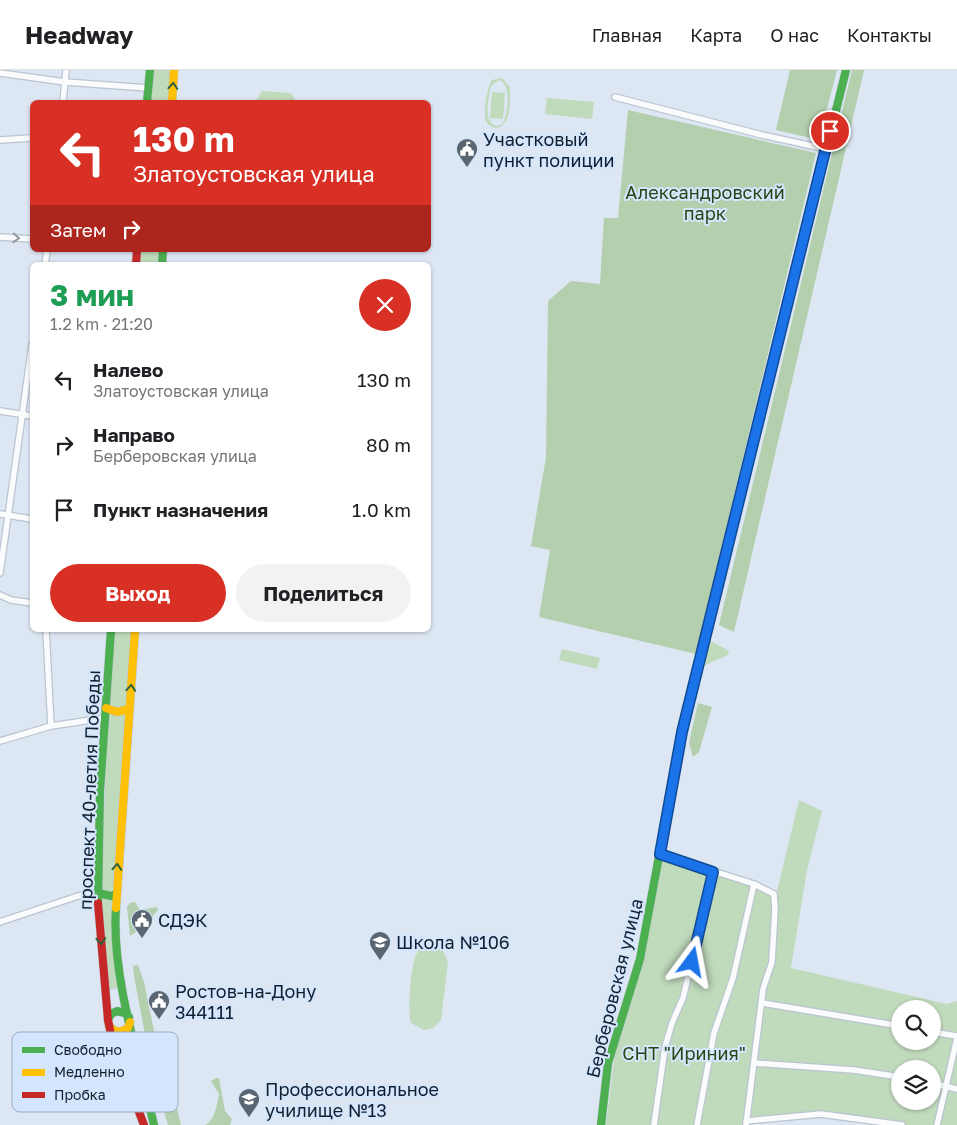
<!DOCTYPE html>
<html lang="ru">
<meta charset="utf-8">
<style>
body{margin:0;font-family:"Golos Text",sans-serif;background:#f2f2f2;color:#202124;height:100vh;display:flex;flex-direction:column;font-size:19px;white-space:nowrap}
*{box-sizing:border-box;margin:0}
p{font-size:16px;color:#757577}
.icon{flex:none;width:28px;height:28px;fill:none;stroke:currentColor;stroke-width:2;stroke-linecap:round;stroke-linejoin:round}
.map{position:relative;flex:1;overflow:hidden}
.panel{position:absolute;left:30px;top:192px;width:401px;height:370px;display:flex;flex-direction:column;background:#fff;border-radius:8px;box-shadow:0 1px 4px #0004}
.panel>*{flex:none}
.hud{position:absolute;left:30px;top:30px;width:401px;height:152px;border-radius:8px;box-shadow:0 1px 4px #0004;background:#d93025;color:#fff;overflow:hidden}
.tools{position:absolute;left:891px;top:930px;display:grid;gap:10px}
.tools a{display:grid;place-items:center;width:50px;height:50px;border-radius:50%;background:#fff;box-shadow:0 1px 4px #0004;font-size:25px}
.pin{position:absolute;display:grid;place-items:center;width:42px;height:42px;color:#fff;margin:-21px;border:2px solid #fff;border-radius:50%;box-shadow:0 1px 5px #0007}
.me{position:absolute;width:55px;margin:-28px;rotate:13deg;stroke-linejoin:round;filter:drop-shadow(0 0 4px #0008)}
.turn{display:flex;align-items:center;gap:18px;height:105px;padding:0 20px;font-size:22px}
.turn .icon{width:65px;height:65px;stroke-width:2.5}
.turn b{display:block;font-size:35px;line-height:42px}
.then{display:flex;align-items:center;height:48px;padding:0 20px;background:#0003;gap:10px;font-size:19px}
.round{display:grid;place-items:center;flex:none;width:52px;height:52px;border-radius:26px;background:#f2f2f2}
.head{display:flex;align-items:center;justify-content:space-between;height:85px;padding:0 20px}
h1{font-size:30px;font-weight:700;line-height:38px;color:#1e9e55}
.primary-button{display:flex;gap:10px;margin-top:auto;padding:10px 20px}
.primary-button a{flex:1;height:58px;border-radius:30px;background:#d93025;color:#fff;font-size:20px;font-weight:700;line-height:58px;text-align:center}
.primary-button a+a{background:#f2f2f2;color:#202124}
ul{padding:0;list-style:none}
li{display:flex;align-items:center;gap:15px;height:65px;padding:0 20px}
li div{flex:1}
li b{display:block;font-size:19px}
li em{font-style:normal}
header{display:flex;align-items:center;gap:30px;box-sizing:border-box;height:70px;padding:0 25px;background:#fff;border-bottom:1px solid #e0e0e0}
header strong{font-size:24px}
nav{display:flex;gap:28px;margin-inline-start:auto;font-size:18px}
.map>svg:first-child{display:block}
.green{fill:#c0dabc;fill-rule:evenodd}
.forest{fill:#b3cfae}
.lines{fill:none;stroke-linecap:round;stroke-linejoin:round}
.street-casing{stroke:#bac4d0;stroke-width:8}
.fast-casing{stroke:#bac4d0;stroke-width:9}
.slow-casing{stroke:#bac4d0;stroke-width:9}
.jam-casing{stroke:#bac4d0;stroke-width:9}
.street{stroke:#fafbfd;stroke-width:5.5}
.fast{stroke:#4caf50;stroke-width:8}
.slow{stroke:#ffc107;stroke-width:8}
.jam{stroke:#c62828;stroke-width:8}
.oneway{stroke:#2d603d}
.oneway2{stroke:#92989f}
.route-casing{stroke:#114b97;stroke-width:12}
.route{stroke:#1a73e8;stroke-width:9}
.labels{text-anchor:middle;dominant-baseline:central;stroke-width:4;stroke-linejoin:round;paint-order:stroke}
.poi-label{font-size:18px;fill:#141f2d;stroke:#d3e6fd;text-anchor:start}
.park-label{font-size:18px;fill:#294414;stroke:#d3e6fd}
.street-label{font-size:18px;fill:#141f2d;stroke:#d3e6fd}
.key{fill:#d3e6fd;stroke:#9aaabf;stroke-width:1}
.key-label{font-size:14px;fill:#141f2d}
</style>
<header>
<strong>Headway</strong>
<nav><a>Главная</a><a>Карта</a><a>О нас</a><a>Контакты</a></nav>
</header>
<div class="map">
<svg width="957" height="1055" viewBox="0 0 957 1055">
<rect width="100%" height="100%" fill="#dde7f3"/>
<!-- green -->
<g class="green">
<polygon points="153,0 170,0 168,32 151,32"/>
<path d="M 502,8 L 510,17 C 510,30 512,55 496,58 C 492,57 488,55 486,51 C 483,44 487,16 492,10 ZM 499,10 C 512,14 508,46 502,54 L 496,56 C 482,51 489,27 491,16 Z"/>
<polygon points="262,21 291,23 296,32 255,32"/>
<polygon points="492,22 505,23 503,49 490,48"/>
<polygon points="547,28 594,32 592,49 545,44"/>
<polygon points="140,180 159,180 158,195 139,195"/>
<polygon points="114,560 132,560 126,635 121,639 109,637"/>
<polygon points="709,570 729,581 728,585 703,596"/>
<polygon points="562,579 600,588 597,599 559,590"/>
<polygon points="108,643 125,644 113,818 109,822 102,821 101,818"/>
<path d="M 799,730 L 822,741 L 807,800 L 791,898 L 947,934 L 957,931 L 957,1055 L 887,1055 L 821,1046 L 745,1053 L 744,1055 L 606,1055 L 617,965 L 630,933 L 661,785 L 777,821 ZM 900,939 L 932,939 L 932,971 L 900,971 ZM 900,999 L 932,999 L 932,1031 L 900,1031 Z"/>
<polygon points="101,826 113,827 111,863 118,918 108,920"/>
<path d="M 430,875 L 443,880 L 448,892 L 441,950 L 433,958 L 424,960 L 411,953 C 407,944 411,891 417,883 C 420,878 425,876 430,875 Z"/>
</g>
<!-- forest -->
<g class="forest">
<polygon points="790,0 837,0 819,70 776,60"/>
<polygon points="852,0 864,0 734,562 719,555"/>
<polygon points="628,40 816,83 696,584 539,547 550,480 531,476 546,387 548,231 571,211 600,214 604,148 618,148"/>
<polygon points="698,633 712,637 699,682 693,687 689,673"/>
<polygon points="135,832 140,840 157,837 158,840 144,856 130,866 127,837 130,833"/>
<polygon points="138,895 144,912 156,971 158,979 153,981 149,980 147,975 134,906 133,896"/>
<polygon points="156,989 166,995 181,1055 168,1055 150,993"/>
<path d="M 216,1008 L 219,1008 L 225,1041 L 232,1049 L 230,1055 L 205,1055 C 215,1050 217,1035 219,1024 L 211,1011 Z"/>
</g>
<g class="lines">
<!-- street casing -->
<g class="street-casing">
<g id="street">
<polyline points="0,3 65,12 148,18"/>
<polyline points="615,27 762,65 826,79"/>
<polyline points="63,32 66,0"/>
<polyline points="0,70 32,68"/>
<polyline points="0,167 32,169"/>
<polyline points="45,195 47,180"/>
<polyline points="0,341 32,346"/>
<polyline points="0,444 32,449"/>
<polyline points="0,503 32,275"/>
<polyline points="0,525 11,530 32,533"/>
<polyline points="46,560 51,656"/>
<polyline points="0,671 51,656 105,648"/>
<polyline points="660,784 754,814 774,824 775,839 772,892 763,919 746,1055"/>
<polyline points="0,852 78,826 98,823"/>
<polyline points="762,933 900,956"/>
<polyline points="932,962 957,966"/>
<polyline points="755,993 854,1000 900,1007"/>
<polyline points="932,1013 957,1019"/>
<polyline points="746,1051 821,1044 902,1055"/>
<polyline points="654,1055 665,977 672,953 683,928 713,802"/>
<polyline points="697,1055 714,963 733,908 754,814"/>
<polyline points="937,1055 957,968"/>
</g>
</g>
<!-- fast casing -->
<g class="fast-casing">
<g id="fast">
<polyline points="147,32 150,0"/>
<polyline points="162,195 163,180"/>
<polyline points="770,307 846,0"/>
<polyline points="98,823 111,826 116,824"/>
<polyline points="98,833 100,721 111,560"/>
<path d="M 116,838 C 111,904 139,990 154,1055"/>
<polyline points="108,950 111,944 117,941 125,943 129,947"/>
<polyline points="601,1055 608,993 640,889 682,662 704,572"/>
</g>
</g>
<!-- slow casing -->
<g class="slow-casing">
<g id="slow">
<polyline points="172,32 174,0"/>
<polyline points="106,638 117,642 129,639"/>
<polyline points="116,838 135,560"/>
<path d="M 109,956 C 116,963 120,963 128,958 L 130,952"/>
</g>
</g>
<!-- jam casing -->
<g class="jam-casing">
<g id="jam">
<polyline points="136,195 137,180"/>
<polyline points="704,572 770,307"/>
<polyline points="98,833 108,950 113,974 144,1055"/>
</g>
</g>
<!-- street -->
<use href="#street" class="street"/>
<!-- fast -->
<use href="#fast" class="fast"/>
<!-- slow -->
<use href="#slow" class="slow"/>
<!-- jam -->
<use href="#jam" class="jam"/>
</g>
<!-- one-way arrows -->
<defs><path id="oneway-chevron" d="M-2-3.5L2.5 0L-2 3.5" fill="none" stroke-width="1.6" stroke-linecap="round" stroke-linejoin="round" transform="scale(1.25)"/></defs>
<g class="oneway">
<use href="#oneway-chevron" transform="translate(173 16) rotate(-86)"/>
<use href="#oneway-chevron" transform="translate(131 618) rotate(-86)"/>
<use href="#oneway-chevron" transform="translate(117 797) rotate(-86)"/>
<use href="#oneway-chevron" transform="translate(101 871) rotate(86)"/>
</g>
<use class="oneway2" href="#oneway-chevron" transform="translate(16 168) rotate(4)"/>
<g class="lines">
<!-- route casing -->
<g class="route-casing">
<polyline id="route" points="692,892 713,802 660,784 682,662 830,61"/>
</g>
<!-- route -->
<use href="#route" class="route"/>
</g>
<!-- icons -->
<defs>
<g id="civic-pin" transform="scale(1.125)"><path d="M0 17L-7.5 6A9.5 9.5 0 1 1 7.5 6Z" fill="#5a6572" stroke="#d3e6fd"/><path d="M-.6-6.5H3V-4.5H.6V-3L4-1V1h2V6H-6V1h2V-1L-.6-3ZM-1.2 2.5V6h2.4V2.5Z" fill="#fff"/></g>
<g id="school-pin" transform="scale(1.125)"><path d="M0 17L-7.5 6A9.5 9.5 0 1 1 7.5 6Z" fill="#5a6572" stroke="#d3e6fd"/><path d="M0-5L7-2L0 1L-7-2ZM-4 1L0 2.5L4 1V4Q0 6-4 4Z" fill="#fff"/></g>
<g id="university-pin" transform="scale(1.125)"><path d="M0 17L-7.5 6A9.5 9.5 0 1 1 7.5 6Z" fill="#5a6572" stroke="#d3e6fd"/><path d="M0-5L7-2L0 1L-7-2ZM-4 1L0 2.5L4 1V4Q0 6-4 4Z" fill="#fff"/></g>
</defs>
<g fill-rule="evenodd">
<use href="#civic-pin" x="467" y="79"/>
<use href="#civic-pin" x="142" y="850"/>
<use href="#school-pin" x="380" y="872"/>
<use href="#civic-pin" x="159" y="931"/>
<use href="#university-pin" x="249" y="1029"/>
</g>
<g class="labels">
<!-- poi labels -->
<g class="poi-label">
<text x="483" y="69">Участковый<tspan x="483" dy="21">пункт полиции</tspan></text>
<text x="158" y="850">СДЭК</text>
<text x="396" y="872">Школа №106</text>
<text x="175" y="921">Ростов-на-Дону<tspan x="175" dy="21">344111</tspan></text>
<text x="265" y="1019">Профессиональное<tspan x="265" dy="21">училище №13</tspan></text>
</g>
<!-- park labels -->
<g class="park-label">
<text x="705" y="122">Александровский<tspan x="705" dy="21">парк</tspan></text>
<text x="684" y="983">СНТ "Ириния"</text>
</g>
<!-- street labels -->
<g class="street-label">
<text transform="translate(89 720) rotate(-88)">проспект 40-летия Победы</text>
<text transform="translate(614 918) rotate(-76)">Берберовская улица</text>
</g>
</g>
<!-- legend -->
<rect x="12" y="962" width="166" height="80" rx="8" class="key"/>
<rect x="22" y="977" width="23" height="6" fill="#4caf50"/>
<rect x="22" y="999" width="23" height="7" fill="#ffc107"/>
<rect x="22" y="1022" width="23" height="6" fill="#c62828"/>
<g class="key-label">
<text x="54" y="985">Свободно</text>
<text x="54" y="1007">Медленно</text>
<text x="54" y="1030">Пробка</text>
</g>
</svg>
<div class="tools">
<a><svg class="icon" aria-label="search" viewBox="0 0 24 24"><circle cx="10" cy="10" r="6"/><path d="M15 15l6 6"/></svg></a>
<a><svg class="icon" aria-label="layers" viewBox="0 0 24 24"><path d="M12 4l9 5-9 5-9-5zM3 14l9 5 9-5"/></svg></a>
</div>
<div class="pin" style="left:830px;top:61px;background:#d93025"><svg class="icon" aria-label="arrive" viewBox="0 0 24 24"><path d="M6 21V4h12l-3 4 3 4H6"/></svg></div>
<svg class="me" style="left:692px;top:892px" viewBox="-20 -20 40 40"><path d="M0-17L14 15 0 8-14 15z" fill="#1a73e8" stroke="#fff" stroke-width="4"/></svg>
<div class="hud">
<div class="turn"><svg class="icon" aria-label="left" viewBox="0 0 24 24"><path d="M17 20v-9H6M10 6l-5 5 5 5"/></svg><div><b>130 m</b>Златоустовская улица</div></div>
<div class="then">Затем<svg class="icon" aria-label="right" viewBox="0 0 24 24"><path d="M7 20v-9h11M14 6l5 5-5 5"/></svg></div>
</div>
<section class="panel">
<div class="head"><div><h1>3 мин</h1><p>1.2 km · 21:20</p></div><a class="round" style="background:#d93025;color:#fff"><svg class="icon" aria-label="close" viewBox="0 0 24 24"><path d="M6 6l12 12M18 6L6 18"/></svg></a></div>
<ul>
<li><svg class="icon" aria-label="left" viewBox="0 0 24 24"><path d="M17 20v-9H6M10 6l-5 5 5 5"/></svg><div><b>Налево</b><p>Златоустовская улица</p></div><em>130 m</em></li>
<li><svg class="icon" aria-label="right" viewBox="0 0 24 24"><path d="M7 20v-9h11M14 6l5 5-5 5"/></svg><div><b>Направо</b><p>Берберовская улица</p></div><em>80 m</em></li>
<li><svg class="icon" aria-label="arrive" viewBox="0 0 24 24"><path d="M6 21V4h12l-3 4 3 4H6"/></svg><div><b>Пункт назначения</b></div><em>1.0 km</em></li>
</ul>
<div class="primary-button"><a>Выход</a><a>Поделиться</a></div>
</section>
</div>
